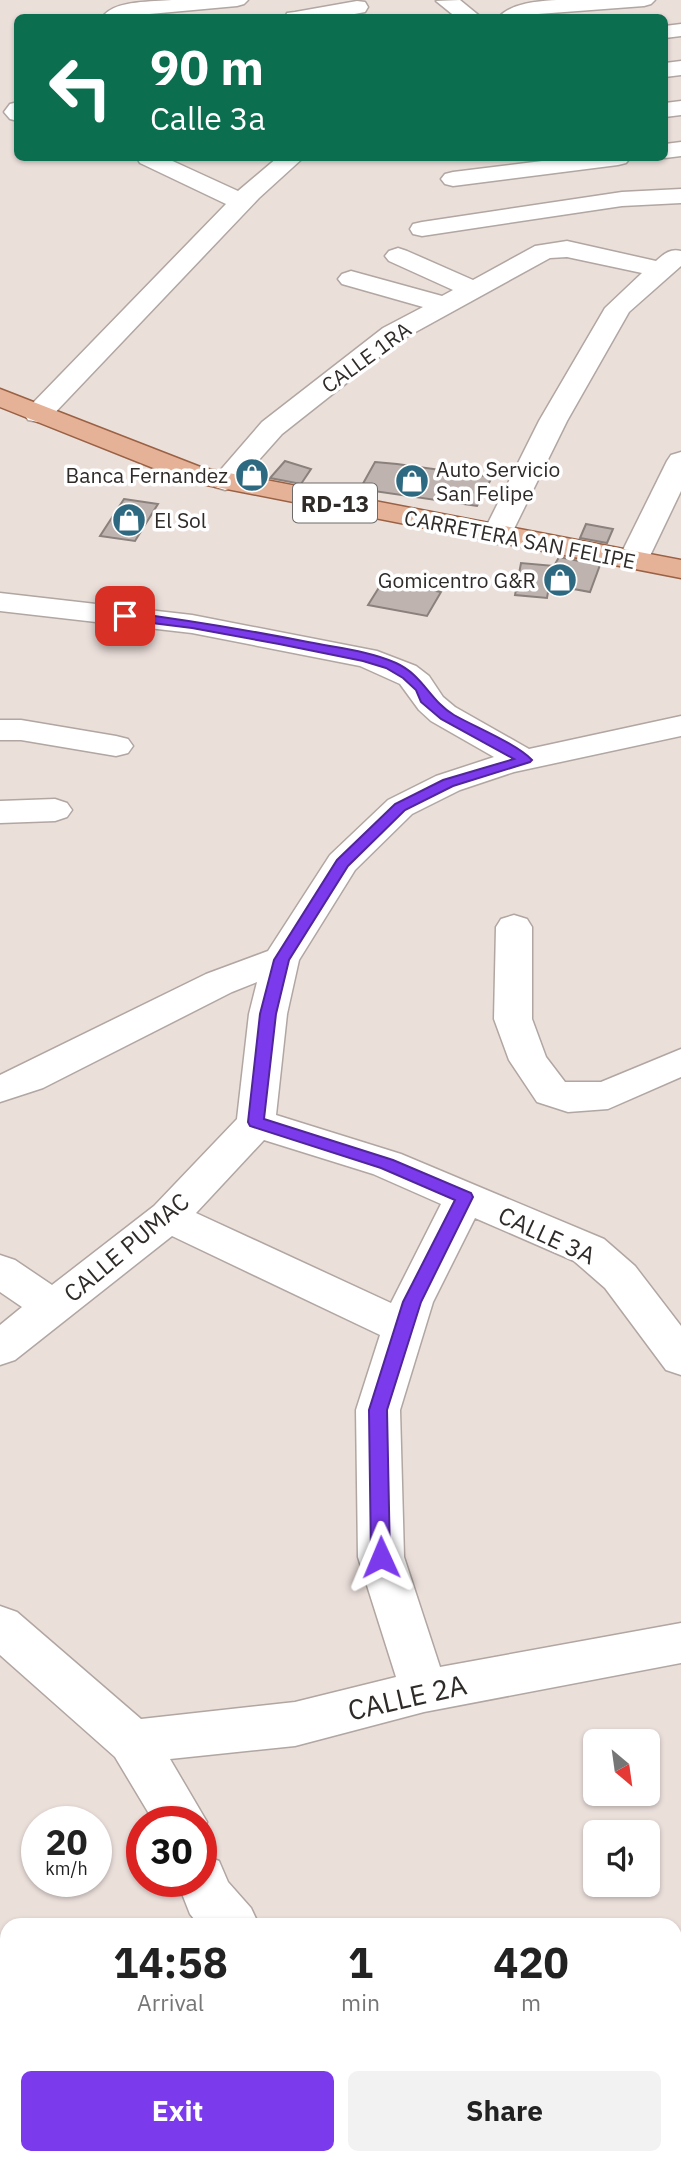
<!DOCTYPE html>
<style>
body{margin:0;font-family:"IBM Plex Sans",sans-serif;background:#f2f2f2;color:#222;height:100vh;display:flex;flex-direction:column;font-size:26px;white-space:nowrap}
*{box-sizing:border-box;margin:0}
p{font-size:23px;color:#767676}
.icon{flex:none;width:38px;height:38px;fill:none;stroke:currentColor;stroke-width:2;stroke-linecap:round;stroke-linejoin:round}
.map{position:relative;flex:1;overflow:hidden}
.panel{position:absolute;left:0px;top:1918px;width:682px;height:247px;display:flex;flex-direction:column;background:#fff;border-radius:21px 21px 0 0;box-shadow:0 2px 5px #0004}
.panel>*{flex:none}
.banner{position:absolute;left:14px;top:14px;width:654px;height:147px;border-radius:10px;box-shadow:0 2px 5px #0004;background:#0b6e4f;color:#fff;overflow:hidden}
.needle{width:46px;rotate:151deg}
.controls{position:absolute;left:583px;top:1729px;display:grid;gap:14px}
.controls a{display:grid;place-items:center;width:77px;height:77px;border-radius:10px;background:#fff;box-shadow:0 2px 5px #0004;font-size:35px}
.speed{position:absolute;left:21px;top:1806px;display:flex;gap:14px;font-size:35px;font-weight:700;text-align:center}
.speed>*{display:grid;place-content:center;width:91px;height:91px;border-radius:50%;background:#fff;box-shadow:0 2px 5px #0004;line-height:1}
.speed small{font-size:18px;font-weight:400}
.speed .limit{border:10px solid #d22;background:#fff;color:#111}
.pin{position:absolute;display:grid;place-items:center;width:60px;height:60px;color:#fff;margin:-30px;border-radius:14px;box-shadow:0 4px 10px #0006}
.me{position:absolute;width:77px;margin:-38px;rotate:359deg;stroke-linejoin:round;filter:drop-shadow(0 0 5px #0008)}
.turn{display:flex;align-items:center;gap:24px;height:147px;padding:0 21px;font-size:32px}
.turn .icon{width:91px;height:91px;stroke-width:2.5}
.turn b{display:block;font-size:49px;line-height:60px}
.eta{display:flex;justify-content:space-evenly;align-items:center;height:119px;text-align:center}
.eta b{font-size:42px;font-weight:800;line-height:49px}
.cta{display:flex;gap:14px;margin-top:auto;padding:14px 21px}
.cta a{flex:1;height:80px;border-radius:10px;background:#7c3aed;color:#fff;font-size:28px;font-weight:800;line-height:80px;text-align:center}
.cta a+a{background:#f2f2f2;color:#222}
.map>svg:first-child{display:block}
.building{fill:#beb3ae;stroke:#8b817c;stroke-width:2}
.lines{fill:none;stroke-linecap:round;stroke-linejoin:round}
.minor-casing{stroke:#b1a6a1;stroke-width:3}
.major-casing{stroke:#9a6144;stroke-width:3}
.minor{fill:#fff;fill-rule:evenodd}
.major{fill:#e5b298;fill-rule:evenodd}
.route{fill:#7c3aed;stroke:#51269a;stroke-width:2}
.labels{text-anchor:middle;dominant-baseline:central;stroke-width:7;stroke-linejoin:round;paint-order:stroke}
.far-street-label{font-size:21px;fill:#2f2b29;stroke:#fff}
.far-poi-label{font-size:21px;fill:#2f2b29;stroke:#fff;text-anchor:start}
.shield{fill:#fff;stroke:#6d6b69;stroke-width:2}
.shield-label{font-size:23px;font-weight:bold;fill:#2f2b29}
.street-label{font-size:24px;fill:#2f2b29;stroke:#fff}
.near-street-label{font-size:28px;fill:#2f2b29;stroke:#fff}
</style>
<div class="map">
<svg width="681" height="2164" viewBox="0 0 681 2164">
<rect width="100%" height="100%" fill="#ebdfda"/>
<!-- building -->
<g class="building">
<polygon points="285,461 311,469 301,484 270,478"/>
<polygon points="375,462 397,464 492,477 477,506 360,489"/>
<polygon points="124,499 158,504 135,541 100,536"/>
<polygon points="586,524 613,529 607,543 580,538"/>
<polygon points="559,557 600,565 590,592 568,588 567,594 548,592 547,598 515,595 521,563 554,566"/>
<polygon points="383,581 441,592 427,616 368,605"/>
</g>
<g class="lines">
<!-- minor casing -->
<g class="minor-casing">
<g id="minor">
<path d="M 172,0 L 248,0 L 244,4 L 237,6 L 106,18 L 104,15 C 117,0 153,2 172,0 Z"/>
<polygon points="460,0 482,18 457,18 436,1"/>
<path d="M 557,0 L 655,0 L 651,4 L 644,6 L 538,14 L 529,18 L 498,18 C 510,3 539,1 557,0 Z"/>
<polygon points="357,1 365,2 368,7 365,12 334,18 285,18 287,13 295,12"/>
<polygon points="681,24 681,36 665,38 665,26"/>
<polygon points="681,61 681,75 665,77 665,63"/>
<polygon points="681,101 681,115 665,117 665,103"/>
<polygon points="18,102 18,121 10,119 4,112 10,104"/>
<polygon points="681,142 681,156 665,158 663,158 665,158 665,144"/>
<polygon points="137,158 166,158 238,191 277,158 303,158 259,198 48,420 38,422 28,420 24,414 28,408 226,204 140,163"/>
<polygon points="566,158 630,158 626,163 618,165 453,186 445,184 441,179 445,174 453,172"/>
<polygon points="681,189 681,203 622,206 422,236 413,234 410,229 413,224 422,222 622,192"/>
<path d="M 567,241 L 656,261 C 664,254 670,248 681,251 L 681,266 L 629,312 L 567,421 L 508,541 L 497,544 L 486,541 L 482,535 L 539,421 L 605,308 L 642,273 L 567,257 L 550,258 L 401,340 L 282,434 L 235,487 L 225,490 L 215,487 L 211,481 L 262,422 L 383,328 L 423,307 L 342,284 L 338,279 L 342,274 L 351,271 L 442,296 L 453,290 L 389,261 L 385,256 L 389,251 L 398,248 L 407,251 L 473,280 L 535,246 Z"/>
<polygon points="681,452 681,491 648,560 644,566 633,569 622,566 618,560 667,461 671,455"/>
<path d="M 0,593 L 192,615 L 377,651 L 416,666 L 429,676 L 443,697 L 455,707 L 529,749 L 681,716 L 681,736 L 514,772 L 460,790 L 412,814 L 355,870 L 299,960 L 287,1014 L 276,1115 L 401,1154 L 604,1239 L 635,1266 L 681,1326 L 681,1375 L 666,1370 L 605,1288 L 574,1261 L 475,1218 L 433,1302 L 400,1410 L 404,1557 L 440,1667 L 681,1623 L 681,1663 L 424,1712 L 295,1746 L 170,1759 L 207,1822 L 201,1835 L 201,1822 L 154,1822 L 115,1757 L 0,1655 L 0,1606 L 17,1612 L 141,1719 L 295,1702 L 396,1677 L 358,1557 L 356,1410 L 380,1335 L 172,1236 L 15,1360 L 0,1365 L 0,1325 L 22,1307 L 0,1292 L 0,1255 L 15,1260 L 52,1285 L 154,1206 L 237,1119 L 249,1014 L 257,982 L 232,992 L 43,1088 L 0,1102 L 0,1075 L 206,974 L 268,951 L 330,855 L 388,800 L 436,776 L 494,757 L 431,721 L 419,710 L 400,684 L 360,666 L 192,633 L 0,611 ZM 264,1140 L 373,1174 L 441,1204 L 391,1303 L 196,1213 Z"/>
<polygon points="0,720 21,720 116,736 128,739 133,746 128,753 116,756 21,740 0,740"/>
<polygon points="55,799 67,803 72,810 67,817 55,821 0,823 0,801"/>
<polygon points="514,915 527,919 532,927 532,1019 546,1057 565,1082 601,1082 681,1049 681,1077 608,1109 568,1112 537,1102 509,1060 494,1019 496,927 501,919"/>
<polygon points="201,1854 219,1861 228,1882 251,1908 259,1925 199,1925 190,1914 177,1881 201,1881"/>
<polygon points="681,1961 681,2013 676,2015 676,1963"/>
<rect x="0" y="2082" width="7" height="54"/>
<polygon points="89,2158 151,2158 154,2164 92,2164"/>
<polygon points="514,2158 574,2158 577,2164 517,2164"/>
</g>
</g>
<!-- major casing -->
<g class="major-casing">
<polygon id="major" points="0,389 203,468 681,560 681,578 186,481 0,407"/>
</g>
<!-- minor -->
<use href="#minor" class="minor"/>
<!-- major -->
<use href="#major" class="major"/>
</g>
<!-- route -->
<path class="route" d="M 125,612 C 187,620 247,630 308,642 C 337,648 369,651 396,663 C 423,675 430,701 454,715 C 475,727 517,744 532,760 L 530,762 L 453,786 L 405,810 L 348,866 L 289,960 L 276,1014 L 264,1119 L 393,1160 L 471,1193 L 473,1197 L 421,1302 L 387,1410 L 390,1557 L 388,1562 L 381,1565 L 374,1562 L 371,1557 L 369,1410 L 403,1302 L 455,1200 L 381,1168 L 250,1126 L 248,1122 L 260,1014 L 274,960 L 337,860 L 395,804 L 443,780 L 514,759 L 441,719 L 421,702 L 416,690 L 403,678 L 386,668 L 363,661 L 279,644 L 192,628 L 120,619 L 118,616 Z"/>
<!-- icons -->
<defs>
<g id="shop-disc" transform="scale(1.75)"><circle r="9.5" fill="#2d6980" stroke="#fff"/><path d="M-5-2.5h2.3a2.7 3.5 0 0 1 5.4 0H5L5.5 6h-11ZM-1.5-2.5h3a1.5 2.3 0 0 0-3 0Z" fill="#fff"/></g>
</defs>
<g fill-rule="evenodd">
<use href="#shop-disc" x="252" y="475"/>
<use href="#shop-disc" x="412" y="481"/>
<use href="#shop-disc" x="129" y="520"/>
<use href="#shop-disc" x="560" y="580"/>
</g>
<g class="labels">
<!-- far-street labels -->
<g class="far-street-label">
<text transform="translate(366 357) rotate(-36)">CALLE 1RA</text>
<text transform="translate(520 539) rotate(11)">CARRETERA SAN FELIPE</text>
</g>
<!-- far-poi labels -->
<g class="far-poi-label">
<text x="436" y="469">Auto Servicio<tspan x="436" dy="24">San Felipe</tspan></text>
<text x="228" y="475" text-anchor="end">Banca Fernandez</text>
<text x="154" y="520">El Sol</text>
<text x="536" y="580" text-anchor="end">Gomicentro G&amp;R</text>
</g>
<!-- shield labels -->
<rect class="shield" x="293" y="483.5" width="84" height="39" rx="5"/>
<g class="shield-label">
<text x="335" y="503">RD-13</text>
</g>
<!-- street labels -->
<g class="street-label">
<text transform="translate(547 1235) rotate(25)">CALLE 3A</text>
<text transform="translate(126 1247) rotate(-40)">CALLE PUMAC</text>
</g>
<!-- near-street labels -->
<g class="near-street-label">
<text transform="translate(407 1697) rotate(-13)">CALLE 2A</text>
</g>
</g>
</svg>
<div class="controls">
<a><svg class="needle" viewBox="-14 -14 28 28"><path d="M0-13l5 13h-10z" fill="#e53935"/><path d="M0 13l5-13h-10z" fill="#767676"/></svg></a>
<a><svg class="icon" aria-label="sound" viewBox="0 0 24 24"><path d="M4 9h4l5-4v14l-5-4H4zM17 9q2 3 0 6"/></svg></a>
</div>
<div class="speed"><div>20<small>km/h</small></div><div class="limit">30</div></div>
<div class="pin" style="left:125px;top:616px;background:#d93025"><svg class="icon" aria-label="arrive" viewBox="0 0 24 24"><path d="M6 21V4h12l-3 4 3 4H6"/></svg></div>
<svg class="me" style="left:381px;top:1557px" viewBox="-20 -20 40 40"><path d="M0-17L14 15 0 8-14 15z" fill="#7c3aed" stroke="#fff" stroke-width="4"/></svg>
<div class="banner">
<div class="turn"><svg class="icon" aria-label="left" viewBox="0 0 24 24"><path d="M17 20v-9H6M10 6l-5 5 5 5"/></svg><div><b>90 m</b>Calle 3a</div></div>
</div>
<section class="panel">
<div class="eta">
<div><b>14:58</b><p>Arrival</p></div>
<div><b>1</b><p>min</p></div>
<div><b>420</b><p>m</p></div>
</div>
<div class="cta"><a>Exit</a><a>Share</a></div>
</section>
</div>
